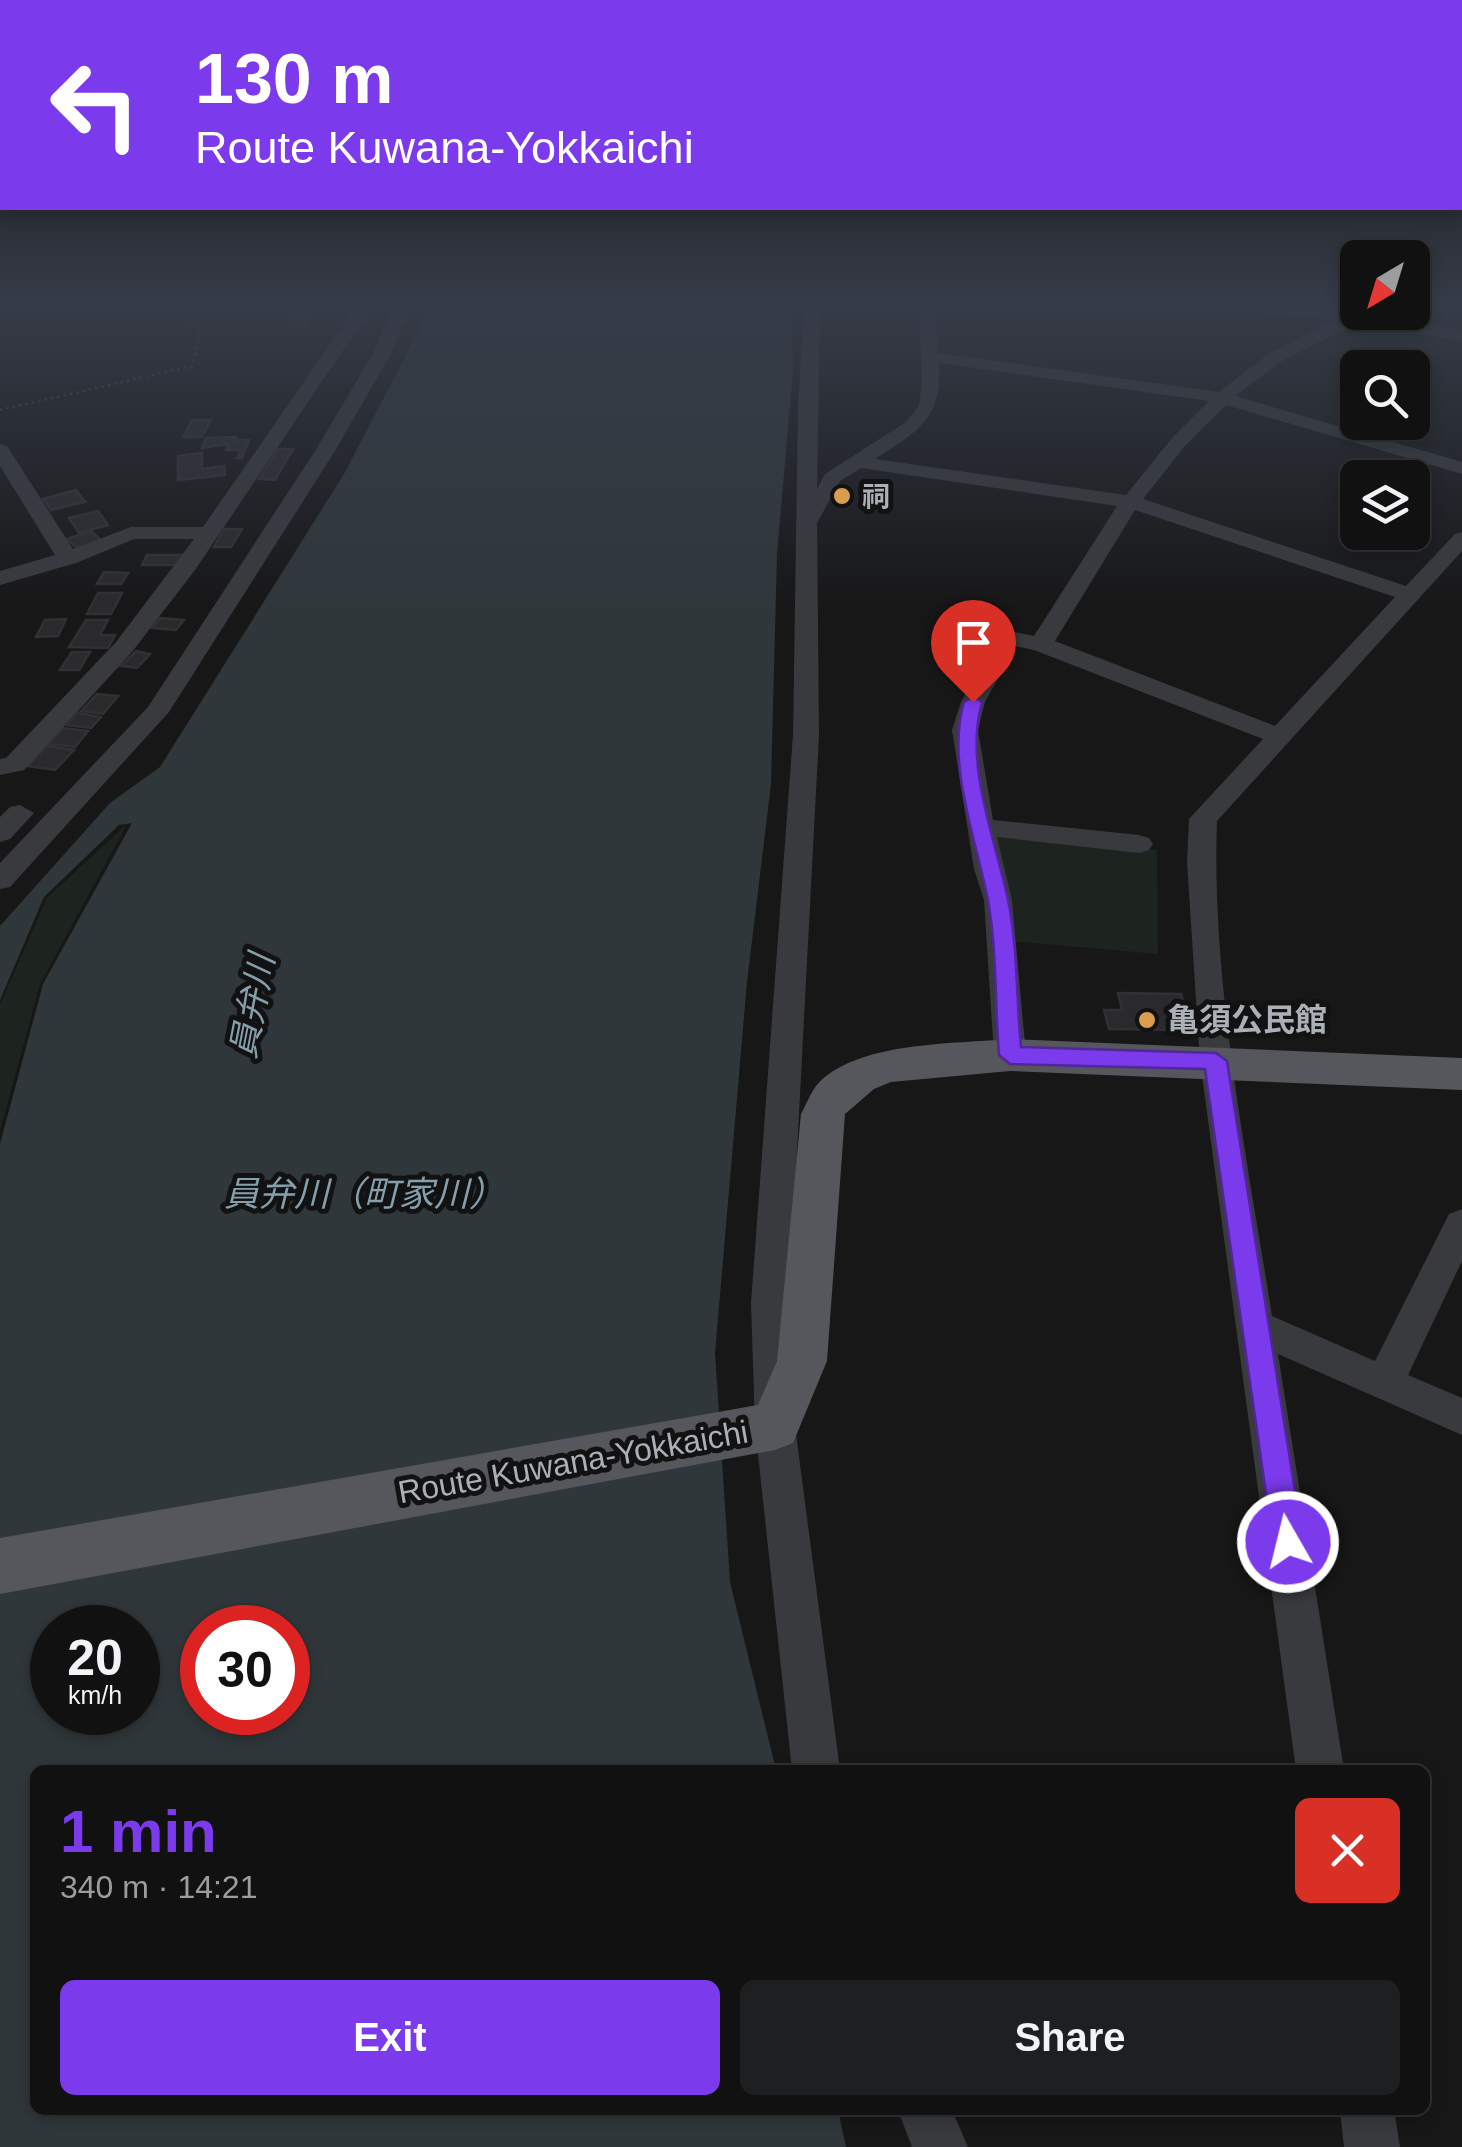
<!DOCTYPE html>
<meta charset="utf-8">
<style>
body{margin:0;font-family:Helvetica,"Noto Sans JP",sans-serif;background:#1e1f20;color:#f1f3f6;height:100vh;display:flex;flex-direction:column;font-size:38px;white-space:nowrap}
*{box-sizing:border-box;margin:0}
p{font-size:32px;color:#9c9d9f}
.icon{flex:none;width:55px;height:55px;fill:none;stroke:currentColor;stroke-width:2;stroke-linecap:round;stroke-linejoin:round}
.map{position:relative;flex:1;overflow:hidden}
.drawer{position:absolute;left:30px;top:1765px;width:1400px;height:350px;display:flex;flex-direction:column;background:#111112;border-radius:15px;box-shadow:0 5px 15px #0003,0 0 0 2px #303132}
.drawer>*{flex:none}
.hud{position:absolute;left:0px;top:0px;width:1462px;height:210px;box-shadow:0 5px 15px #0003,0 0 0 2px #303132;background:#7c3aed;color:#fff;overflow:hidden}
.needle{width:65px;rotate:218deg}
.fabs{position:absolute;left:1340px;top:240px;display:grid;gap:20px}
.fabs a{display:grid;place-items:center;width:90px;height:90px;border-radius:15px;background:#111112;box-shadow:0 5px 15px #0003,0 0 0 2px #303132;font-size:50px}
.speed{position:absolute;left:30px;top:1605px;display:flex;gap:20px;font-size:50px;font-weight:700;text-align:center}
.speed>*{display:grid;place-content:center;width:130px;height:130px;border-radius:50%;background:#111112;box-shadow:0 5px 15px #0003,0 0 0 2px #303132;line-height:1}
.speed small{font-size:25px;font-weight:400}
.speed .limit{border:15px solid #d22;background:#fff;color:#111}
.pin{position:absolute;display:grid;place-items:center;width:85px;height:85px;color:#fff;margin:-102px -42px;border-radius:50% 50% 50% 0;rotate:-45deg;box-shadow:0 0 10px #0007}
.pin .icon{rotate:45deg}
.me{position:absolute;width:110px;margin:-55px;rotate:352deg;stroke-linejoin:round;filter:drop-shadow(0 0 8px #0008)}
.turn{display:flex;align-items:center;gap:35px;height:210px;padding:0 30px;font-size:45px}
.turn .icon{width:130px;height:130px;stroke-width:2.5}
.turn b{display:block;font-size:70px;line-height:85px}
.round{display:grid;place-items:center;flex:none;width:105px;height:105px;border-radius:15px;background:#1e1f20}
.summary{display:flex;align-items:center;justify-content:space-between;height:170px;padding:0 30px}
h1{font-size:60px;font-weight:600;line-height:75px;color:#7c3aed}
.action{display:flex;gap:20px;margin-top:auto;padding:20px 30px}
.action a{flex:1;height:115px;border-radius:15px;background:#7c3aed;color:#fff;font-size:40px;font-weight:600;line-height:115px;text-align:center}
.action a+a{background:#1e1f20;color:#f1f3f6}
.map>svg:first-child{display:block}
.green{fill:#1d231e}
.water{fill:#2f373b;fill-rule:evenodd}
.building{fill:#2a2a2c;stroke:#313134;stroke-width:2.5}
.lines{fill:none;stroke-linecap:round;stroke-linejoin:round}
.path{stroke:#3e4044;stroke-width:2.5;stroke-dasharray:2.5 4;stroke-linecap:butt}
.minor{fill:#383a3d;fill-rule:evenodd}
.major{fill:#55575c;fill-rule:evenodd}
.route{fill:#7c3aed;stroke:#51269a;stroke-width:2.5}
.poi-dot{fill:#db9d4d;stroke:#121213;stroke-width:4}
.labels{text-anchor:middle;dominant-baseline:central;stroke-width:10;stroke-linejoin:round;paint-order:stroke}
.far-poi-label{font-size:28px;font-weight:bold;fill:#abafb7;stroke:#121213;text-anchor:start}
.poi-label{font-size:32px;font-weight:bold;fill:#abafb7;stroke:#121213;text-anchor:start}
.street-label{font-size:32px;fill:#abafb7;stroke:#121213}
.water-label{font-size:35px;font-style:italic;fill:#869fad;stroke:#121213}
</style>
<div class="map">
<svg width="1462" height="2147" viewBox="0 0 1462 2147">
<rect width="100%" height="100%" fill="#171718"/>
<!-- green -->
<g class="green">
<polygon points="127,824 40,984 0,1131 0,1004 47,898"/>
<polygon points="1001,834 1157,850 1158,954 1009,941 990,840"/>
</g>
<!-- water -->
<path class="water" d="M 431,307 L 792,307 L 793,371 L 777,554 L 771,784 L 747,982 L 715,1353 L 730,1582 L 776,1770 L 35,1770 L 35,2110 L 838,2110 L 846,2147 L 0,2147 L 0,1144 L 43,984 L 132,823 L 119,825 L 44,897 L 0,1000 L 0,926 L 110,803 L 160,767 L 344,474 ZM 52,1628 L 138,1628 L 138,1712 L 52,1712 ZM 202,1628 L 288,1628 L 288,1712 L 202,1712 Z"/>
<!-- building -->
<g class="building">
<polygon points="310,312 308,327 290,327 293,313"/>
<polygon points="192,420 211,420 202,437 183,437"/>
<polygon points="236,437 235,440 249,440 242,458 237,458 241,450 226,450 228,444 202,448 206,438"/>
<polygon points="278,449 293,449 275,480 259,479"/>
<polygon points="202,453 202,469 224,466 225,475 178,480 178,456"/>
<polygon points="76,490 85,502 51,510 43,499"/>
<polygon points="98,511 108,525 79,533 69,518"/>
<polygon points="224,529 242,529 231,547 214,547"/>
<polygon points="91,531 101,540 77,548 67,539"/>
<polygon points="147,555 185,555 180,565 142,565"/>
<polygon points="104,572 128,573 121,584 97,584"/>
<polygon points="98,593 122,593 111,614 87,614"/>
<polygon points="160,618 184,620 176,630 152,628"/>
<polygon points="66,619 58,636 36,637 45,620"/>
<polygon points="86,620 108,620 100,635 115,635 108,648 69,647"/>
<polygon points="136,651 150,654 137,668 121,666"/>
<polygon points="72,652 90,652 79,670 60,670"/>
<polygon points="97,694 118,696 103,714 81,711"/>
<polygon points="78,713 101,717 91,728 67,725"/>
<polygon points="63,728 88,731 75,747 49,744"/>
<polygon points="47,746 74,750 55,770 28,766"/>
<polygon points="1118,993 1181,994 1191,1030 1109,1029 1104,1010 1122,1010"/>
</g>
<g class="lines">
<!-- path -->
<polyline class="path" points="0,410 192,366 201,333 176,307"/>
<!-- minor -->
<g class="minor">
<polygon points="356,307 372,307 195,570 132,652 24,770 0,775 0,759 6,758 116,642 194,539 134,539 76,563 0,585 0,571 55,555 0,466 0,444 7,446 73,549 131,527 203,527"/>
<polygon points="394,307 410,307 389,357 335,451 169,712 10,887 0,889 0,863 148,707 315,451 371,357"/>
<path d="M 804,307 L 820,307 L 817,489 L 825,474 L 906,422 L 919,406 L 922,382 L 919,307 L 935,307 L 938,353 L 1219,392 L 1270,353 L 1335,320 L 1258,312 L 1250,307 C 1322,307 1391,317 1462,331 L 1462,341 L 1357,323 L 1283,360 L 1235,396 L 1462,462 L 1462,474 L 1226,405 L 1185,446 L 1143,499 L 1406,586 L 1455,534 L 1462,532 L 1462,551 L 1217,821 C 1211,981 1247,1157 1272,1316 L 1375,1361 L 1449,1214 L 1462,1209 L 1462,1261 L 1408,1375 L 1462,1398 L 1462,1435 L 1278,1354 L 1344,1770 L 1296,1770 L 1200,1061 L 1187,862 L 1189,819 L 1263,739 L 1034,650 L 1005,644 L 1001,673 L 985,702 L 978,730 L 993,820 L 1139,835 L 1149,838 L 1153,844 L 1149,850 L 1139,853 L 997,837 L 1012,900 L 1026,1055 L 1021,1063 L 1010,1067 L 999,1063 L 994,1055 L 984,900 L 974,869 L 952,730 L 961,702 L 977,673 L 987,630 L 995,628 L 1034,636 L 1117,506 L 861,468 L 840,481 L 817,523 L 819,735 L 789,1303 L 795,1426 L 840,1770 L 792,1770 L 755,1426 L 751,1303 L 793,735 L 798,409 ZM 939,363 L 1209,401 L 1172,438 L 1126,495 L 875,459 C 919,430 942,420 939,363 ZM 1135,510 L 1395,597 L 1275,726 L 1055,641 Z"/>
<polygon points="20,805 34,813 10,839 0,842 0,817 10,807"/>
<polygon points="898,2110 952,2110 968,2147 912,2147"/>
<polygon points="1340,2110 1394,2110 1400,2147 1344,2147"/>
</g>
<!-- major -->
<path class="major" d="M 1010,1039 L 1462,1058 L 1462,1090 L 1010,1071 L 891,1082 L 874,1089 L 845,1114 L 827,1361 L 793,1443 L 775,1450 L 0,1594 L 0,1538 L 758,1405 L 777,1361 L 801,1114 C 806,1105 810,1094 816,1086 C 854,1041 956,1044 1010,1039 Z"/>
</g>
<!-- sky -->
<linearGradient id="sky" x2="0" y2="1"><stop stop-color="#0d0d0d"/><stop offset="0.5" stop-color="#363c48"/><stop offset="1" stop-color="#363c48" stop-opacity="0"/></linearGradient>
<rect width="1462" height="608" fill="url(#sky)"/>
<!-- route -->
<path class="route" d="M 973,697 L 982,702 C 964,764 995,838 1008,900 C 1018,947 1016,999 1021,1047 L 1216,1053 L 1227,1061 L 1303,1542 L 1298,1552 L 1288,1557 L 1278,1552 L 1273,1542 L 1205,1069 L 1010,1064 L 999,1055 C 995,1005 997,950 988,900 C 976,838 946,764 964,702 Z"/>
<!-- markers -->
<g class="poi-dot">
<circle cx="842" cy="496" r="10"/>
<circle cx="1147" cy="1020" r="10"/>
</g>
<g class="labels">
<!-- far-poi labels -->
<g class="far-poi-label">
<text x="862" y="496">祠</text>
</g>
<!-- poi labels -->
<g class="poi-label">
<text x="1167" y="1020">亀須公民館</text>
</g>
<!-- street labels -->
<g class="street-label">
<text transform="translate(573 1462) rotate(-10)">Route Kuwana-Yokkaichi</text>
</g>
<!-- water labels -->
<g class="water-label">
<text transform="translate(252 1006) rotate(-79)">員弁川</text>
<text x="364" y="1193">員弁川（町家川）</text>
</g>
</g>
</svg>
<div class="fabs">
<a><svg class="needle" viewBox="-14 -14 28 28"><path d="M0-13l5 13h-10z" fill="#e53935"/><path d="M0 13l5-13h-10z" fill="#9c9d9f"/></svg></a>
<a><svg class="icon" aria-label="search" viewBox="0 0 24 24"><circle cx="10" cy="10" r="6"/><path d="M15 15l6 6"/></svg></a>
<a><svg class="icon" aria-label="layers" viewBox="0 0 24 24"><path d="M12 4l9 5-9 5-9-5zM3 14l9 5 9-5"/></svg></a>
</div>
<div class="speed"><div>20<small>km/h</small></div><div class="limit">30</div></div>
<div class="pin" style="left:973px;top:702px;background:#d93025"><svg class="icon" aria-label="arrive" viewBox="0 0 24 24"><path d="M6 21V4h12l-3 4 3 4H6"/></svg></div>
<svg class="me" style="left:1288px;top:1542px" viewBox="-20 -20 40 40"><circle r="17" fill="#7c3aed" stroke="#fff" stroke-width="3"/><path d="M0-11L8 9 0 5-8 9z" fill="#fff"/></svg>
<div class="hud">
<div class="turn"><svg class="icon" aria-label="left" viewBox="0 0 24 24"><path d="M17 20v-9H6M10 6l-5 5 5 5"/></svg><div><b>130 m</b>Route Kuwana-Yokkaichi</div></div>
</div>
<section class="drawer">
<div class="summary"><div><h1>1 min</h1><p>340 m · 14:21</p></div><a class="round" style="background:#d93025;color:#fff"><svg class="icon" aria-label="close" viewBox="0 0 24 24"><path d="M6 6l12 12M18 6L6 18"/></svg></a></div>
<div class="action"><a>Exit</a><a>Share</a></div>
</section>
</div>
